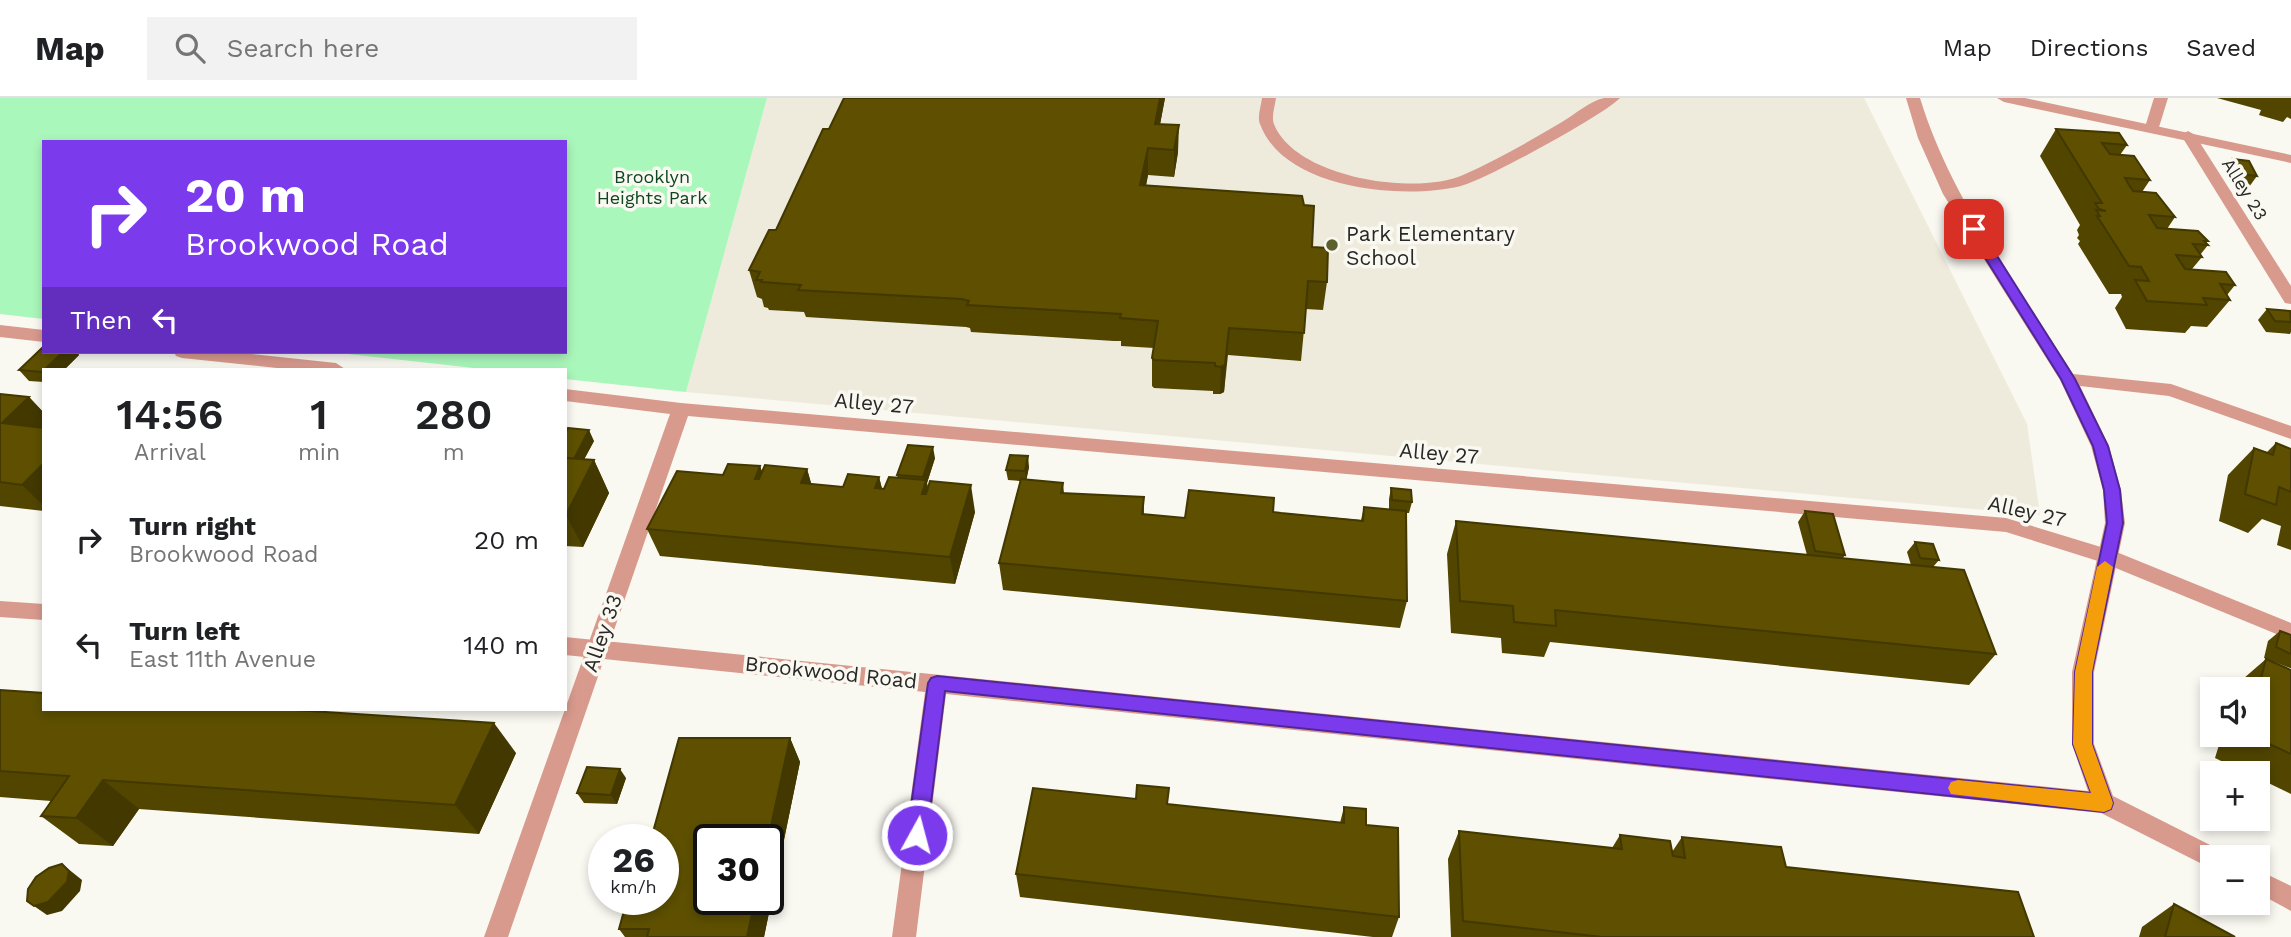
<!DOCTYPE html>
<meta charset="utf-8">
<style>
body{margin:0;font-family:"Work Sans",sans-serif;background:#f2f2f2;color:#202124;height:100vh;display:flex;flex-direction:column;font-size:26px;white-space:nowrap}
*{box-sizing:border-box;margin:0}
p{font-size:23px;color:#757577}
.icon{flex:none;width:38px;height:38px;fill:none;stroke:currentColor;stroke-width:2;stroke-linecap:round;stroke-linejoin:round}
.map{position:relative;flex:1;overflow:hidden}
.details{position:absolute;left:42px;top:270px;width:525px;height:343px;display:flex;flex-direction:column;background:#fff;border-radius:0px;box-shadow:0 4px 10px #0003}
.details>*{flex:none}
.top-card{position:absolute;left:42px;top:42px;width:525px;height:214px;border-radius:0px;box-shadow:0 4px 10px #0003;background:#7c3aed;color:#fff;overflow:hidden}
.buttons{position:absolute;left:2200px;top:579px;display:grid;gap:14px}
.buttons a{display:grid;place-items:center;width:70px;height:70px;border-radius:0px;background:#fff;box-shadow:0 4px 10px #0003;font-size:35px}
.speed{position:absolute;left:588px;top:726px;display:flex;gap:14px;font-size:35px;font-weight:700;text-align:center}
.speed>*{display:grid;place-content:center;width:91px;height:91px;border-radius:50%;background:#fff;box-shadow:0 4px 10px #0003;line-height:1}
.speed small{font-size:18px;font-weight:400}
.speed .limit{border:4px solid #111;border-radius:10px;background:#fff;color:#111}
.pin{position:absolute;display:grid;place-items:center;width:60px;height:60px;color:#fff;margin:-30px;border-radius:14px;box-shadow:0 4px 10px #0006}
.me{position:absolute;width:77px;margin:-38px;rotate:7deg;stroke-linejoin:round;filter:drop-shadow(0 0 5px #0008)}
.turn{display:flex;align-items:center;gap:24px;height:147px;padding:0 28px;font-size:32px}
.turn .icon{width:91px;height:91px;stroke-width:2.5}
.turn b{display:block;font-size:49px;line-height:60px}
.then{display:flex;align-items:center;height:66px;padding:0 28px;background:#0003;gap:14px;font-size:26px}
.eta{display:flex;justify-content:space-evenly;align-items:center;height:119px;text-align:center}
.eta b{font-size:42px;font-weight:600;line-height:49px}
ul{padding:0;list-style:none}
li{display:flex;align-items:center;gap:21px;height:105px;padding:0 28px}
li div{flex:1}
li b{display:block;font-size:26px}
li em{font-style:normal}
header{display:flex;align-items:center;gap:42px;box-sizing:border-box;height:98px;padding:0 35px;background:#fff;border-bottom:2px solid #e0e0e0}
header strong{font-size:33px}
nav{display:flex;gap:38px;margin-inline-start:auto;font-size:24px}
.search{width:490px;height:63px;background:#f2f2f2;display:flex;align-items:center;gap:18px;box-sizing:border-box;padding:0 24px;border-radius:0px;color:#757577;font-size:26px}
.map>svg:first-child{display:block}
.built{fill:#eeebdd}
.green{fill:#aaf7bb}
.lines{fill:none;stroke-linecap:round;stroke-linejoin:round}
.service{fill:#d89a8d;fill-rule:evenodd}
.minor{fill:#d89a8d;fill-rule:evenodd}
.wall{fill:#514500}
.shaded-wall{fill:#423800}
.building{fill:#5e5000;stroke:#423800;stroke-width:2}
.route{fill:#7c3aed;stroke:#51269a;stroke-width:2}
.slow{fill:#f59e0b}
.poi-dot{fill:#5c602e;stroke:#f9f8f1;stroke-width:2.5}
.labels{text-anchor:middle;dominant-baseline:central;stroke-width:7;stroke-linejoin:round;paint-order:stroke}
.far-park-label{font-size:18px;fill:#0d4621;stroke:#f9f8f1}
.far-street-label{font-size:18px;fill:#292826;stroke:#f9f8f1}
.poi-label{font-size:21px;fill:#292826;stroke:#f9f8f1;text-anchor:start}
.street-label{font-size:21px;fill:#292826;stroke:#f9f8f1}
</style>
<header>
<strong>Map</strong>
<div class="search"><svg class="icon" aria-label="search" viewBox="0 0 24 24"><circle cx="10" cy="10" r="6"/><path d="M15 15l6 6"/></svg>Search here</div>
<nav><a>Map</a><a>Directions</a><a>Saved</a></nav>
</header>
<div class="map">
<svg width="2291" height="839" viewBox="0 0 2291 839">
<rect width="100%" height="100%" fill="#f9f8f1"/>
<!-- built -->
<polygon class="built" points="767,0 1864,0 2027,326 2040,417 686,294"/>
<!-- green -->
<polygon class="green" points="0,0 767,0 686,294 565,281 565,271 483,271 330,254 565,254 565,44 44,44 44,221 0,216"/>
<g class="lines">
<!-- service -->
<g class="service">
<path d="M 1262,0 L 1276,0 C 1275,8 1271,19 1274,26 C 1295,80 1416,98 1463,77 C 1497,62 1530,43 1562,24 C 1574,17 1590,3 1604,0 C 1608,0 1615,0 1620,0 C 1604,17 1485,82 1461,88 C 1404,102 1284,92 1260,26 C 1257,19 1261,8 1262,0 Z"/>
<polygon points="2154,0 2168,0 2159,29 2152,33 2145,29"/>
<polygon points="2188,33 2195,37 2291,188 2291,206 2285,205 2181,37"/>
<polygon points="0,227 44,232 44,244 0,239"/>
<polygon points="174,254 232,254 336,265 345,271 286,271 182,260 176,258"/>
<polygon points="565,291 681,305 2006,420 2114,453 2291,525 2291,542 2101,464 2006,434 688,318 508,839 484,839 670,316 565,303"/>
</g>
<!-- minor -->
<g class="minor">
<path d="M 1906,0 L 1920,0 C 1951,101 2017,187 2073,276 L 2171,286 L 2291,328 L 2291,341 L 2169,298 L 2080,288 L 2109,348 L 2121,392 L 2125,425 L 2094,574 L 2094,646 L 2113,698 L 2220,752 L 2224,760 L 2212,760 L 2212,771 L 2101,715 L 946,596 L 916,839 L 892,839 L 925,594 L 565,557 L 565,539 L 2088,693 L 2072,646 L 2072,574 L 2105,425 L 2103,392 L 2091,348 L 2060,282 L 1943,96 L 1918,40 Z"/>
<polygon points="1997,0 2025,0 2291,57 2291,65 2004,4"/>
<polygon points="0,503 44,506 44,522 0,519"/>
<polygon points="2258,772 2291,788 2291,813 2258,795"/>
</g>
</g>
<!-- wall -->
<g class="wall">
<polygon points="844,0 1165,0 1160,26 1178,54 1174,79 1148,77 1146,88 1312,149 1327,184 1323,212 1306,211 1301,263 1228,257 1224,294 1220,296 1213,296 1213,293 1154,290 1152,288 1152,260 1154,250 1121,248 1121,243 1114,243 971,234 970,230 966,229 806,219 804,214 769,212 768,210 764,209 762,201 757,199 749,172 776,132 829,31"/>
<polygon points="2217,0 2291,0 2291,21 2287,19 2283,24 2259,17 2261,12"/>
<polygon points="2056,31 2127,47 2120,57 2150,82 2142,94 2175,119 2167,131 2208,143 2206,145 2208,147 2200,157 2202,159 2192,171 2235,187 2227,197 2230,202 2207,229 2191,228 2185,235 2126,231 2115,210 2122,199 2121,196 2109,196 2078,146 2080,143 2077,140 2079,137 2077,132 2080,127 2040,58"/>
<polygon points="2233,61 2257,78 2249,89 2232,87 2225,72"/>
<polygon points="2267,211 2291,213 2291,234 2290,236 2266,234 2258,222"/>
<polygon points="44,254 77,254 79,257 65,271 44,271 44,284 29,283 19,272"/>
<polygon points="0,296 29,299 44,315 44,413 0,408"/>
<polygon points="565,335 594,343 584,361 594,362 609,395 583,449 565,448"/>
<polygon points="2276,345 2291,351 2291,452 2277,447 2281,428 2262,421 2248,435 2219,423 2228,377 2254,350 2267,354"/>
<polygon points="935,360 927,385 928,390 975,414 955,486 660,458 647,431 723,377 760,368 762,374 807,371 811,386 843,389 879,379 882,391 884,391 898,380 897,377"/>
<polygon points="1029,369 1026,382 1063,385 1064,395 1144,399 1144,416 1185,420 1273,414 1361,422 1364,409 1389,412 1389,401 1391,390 1412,404 1409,415 1406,415 1407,503 1400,530 1003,492 999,465 1020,383 1008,382 1006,372"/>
<polygon points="1805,413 1845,457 1843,460 1911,467 1907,454 1915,444 1939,462 1933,469 1996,556 1969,587 1550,544 1544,559 1502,555 1501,540 1451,535 1447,456 1456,423 1807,457 1798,424"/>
<polygon points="2280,533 2291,537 2291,570 2290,570 2264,560 2268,543"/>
<polygon points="2266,561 2291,572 2291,696 2258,680 2258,676 2248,676 2215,660 2222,637 2258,637 2258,592 2234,592 2236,587"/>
<polygon points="0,592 516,655 479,736 139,711 113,748 79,746 41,718 51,703 0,699"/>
<polygon points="790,640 800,664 764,839 625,839 619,831 663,802 657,740 653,734"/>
<polygon points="626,680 617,706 584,705 577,695"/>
<polygon points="1168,706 1340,725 1344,709 1366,727 1399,819 1392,839 1373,839 1020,799 1016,776"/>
<polygon points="1459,733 1612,750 1620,737 1672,754 1682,739 2034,839 1451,839 1448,761"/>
<polygon points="2174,806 2235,839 2139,839 2142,829"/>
</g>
<!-- shaded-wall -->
<g class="shaded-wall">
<polygon points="1160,0 1165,0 1155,53 1155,26"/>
<polygon points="1179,27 1178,54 1174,79 1174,52"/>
<polygon points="1148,50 1148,77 1140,115 1140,87"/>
<polygon points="1229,230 1224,294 1220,296 1221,269"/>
<polygon points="63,254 77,254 79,257 65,271 45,271"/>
<polygon points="29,299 44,315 44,337 2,325"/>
<polygon points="589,332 594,343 578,373 573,362"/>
<polygon points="933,349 935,360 927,385 931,409 922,396 925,387 923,379"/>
<polygon points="1028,358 1029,369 1026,384 1025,373"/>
<polygon points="594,362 609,395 583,449 566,417"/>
<polygon points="44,365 44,408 22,387"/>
<polygon points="760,368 770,396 755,381"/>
<polygon points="807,371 815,398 801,385"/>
<polygon points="879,379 886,406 875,390"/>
<polygon points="971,387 975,414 955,486 950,459"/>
<polygon points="494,625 516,655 479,736 455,707"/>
<polygon points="790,640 800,664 764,839 747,839 755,802 768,802 768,742"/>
<polygon points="620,671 626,680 617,706 611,697"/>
<polygon points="103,682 139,711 113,748 76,720"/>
<polygon points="62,766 82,782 80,793 62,813 47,817 34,808"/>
</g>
<!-- building -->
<g class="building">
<polygon points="844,0 1160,0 1155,26 1179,27 1174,52 1148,50 1140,87 1302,98 1304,107 1314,108 1312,149 1328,150 1327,184 1308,183 1304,235 1229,230 1225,267 1221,269 1215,268 1215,265 1154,262 1152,260 1158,223 1120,220 1121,216 967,207 969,203 962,201 798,192 801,187 761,184 762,182 756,182 760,174 749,172 769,132 776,132 823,31 829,31"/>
<polygon points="2056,31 2119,35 2127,47 2102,45 2107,52 2110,56 2134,58 2150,82 2125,80 2129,87 2133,93 2156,95 2175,119 2149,117 2157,130 2198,133 2208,143 2204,143 2208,147 2193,146 2202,159 2176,157 2185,171 2226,174 2235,187 2220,186 2230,202 2203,200 2207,207 2147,203 2135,182 2149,183 2141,169 2129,168 2097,118 2100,118 2096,112 2106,113 2099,111 2095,105 2102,105"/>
<polygon points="2233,61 2249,63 2257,78 2240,76"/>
<polygon points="2267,211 2290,213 2291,224 2275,223"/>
<polygon points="44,248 44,254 63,254 45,271 44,271 42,274 19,272"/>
<polygon points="0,296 29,299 2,325 44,330 44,365 22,387 0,384"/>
<polygon points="568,330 589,332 574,361 565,360 565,335"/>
<polygon points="2276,345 2291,351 2291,394 2279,389 2276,407 2245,396 2254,350 2273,357"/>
<polygon points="908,347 933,349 923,379 897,377"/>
<polygon points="1010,357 1028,358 1025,373 1006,372"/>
<polygon points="565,360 594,362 566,417 565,417"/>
<polygon points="728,366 760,368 755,381 759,381 765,367 807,371 801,385 843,389 848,376 879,379 875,390 884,391 889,379 926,382 922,396 926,396 930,383 971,387 950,459 647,431 677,373 723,377"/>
<polygon points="1021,381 1063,385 1061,395 1144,399 1142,416 1185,420 1189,392 1274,400 1273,414 1281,415 1363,423 1364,409 1406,413 1407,503 999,465"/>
<polygon points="1391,390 1411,392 1412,404 1392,402"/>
<polygon points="1805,413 1833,416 1845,457 1815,453"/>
<polygon points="1456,423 1964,472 1996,556 1555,512 1556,528 1514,524 1513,508 1460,503"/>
<polygon points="1915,444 1933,446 1939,462 1920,460"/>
<polygon points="2280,533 2291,537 2291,556 2276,549"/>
<polygon points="2266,561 2291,572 2291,656 2250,637 2258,637 2258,592"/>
<polygon points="0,592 44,595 44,611 279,611 494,625 455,707 103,682 76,720 41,718 69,678 0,673"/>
<polygon points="679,640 790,640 768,742 709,742 709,802 755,802 747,839 647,839 649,831 619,831 627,802 663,802 663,742 657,742 659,734 653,734"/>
<polygon points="587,669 620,671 611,697 577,695"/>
<polygon points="1137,687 1169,690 1167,706 1344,725 1344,709 1366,711 1366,727 1398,730 1399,819 1016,776 1033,690 1136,701"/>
<polygon points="1459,733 1622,751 1620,737 1670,743 1673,758 1685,760 1682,739 1781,749 1786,769 2018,794 2034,839 1602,839 1463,823"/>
<polygon points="62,766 69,773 67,784 48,804 34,808 27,803 28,791 36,779 49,770"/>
<polygon points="2174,806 2235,839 2165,839"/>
</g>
<!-- route -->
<polygon class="route" points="1974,127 1980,131 2075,281 2108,348 2120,392 2123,425 2092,574 2092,646 2113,705 2111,711 2104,714 945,593 927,737 924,744 917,746 910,744 907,737 928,585 931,580 937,578 2091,695 2073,646 2075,574 2107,425 2104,392 2093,348 2061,281 1967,131"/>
<!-- slow -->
<polygon class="slow" points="2105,463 2113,469 2092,574 2092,646 2113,705 2111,711 2104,714 1951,696 1948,690 1951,684 1958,682 2091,695 2073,646 2075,574 2097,469"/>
<!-- markers -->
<circle class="poi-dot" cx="1332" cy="147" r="7"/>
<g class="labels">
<!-- far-park labels -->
<g class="far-park-label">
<text x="652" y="78">Brooklyn<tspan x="652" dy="21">Heights Park</tspan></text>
</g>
<!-- far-street labels -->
<g class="far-street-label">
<text transform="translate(2245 91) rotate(58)">Alley 23</text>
</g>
<!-- poi labels -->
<g class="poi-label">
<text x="1346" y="135">Park Elementary<tspan x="1346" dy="24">School</tspan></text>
</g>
<!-- street labels -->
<g class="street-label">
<text transform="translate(874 305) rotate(5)">Alley 27</text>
<text transform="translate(1439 355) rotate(5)">Alley 27</text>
<text transform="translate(2027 413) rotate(13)">Alley 27</text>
<text transform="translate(602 535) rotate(-71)">Alley 33</text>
<text transform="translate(831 574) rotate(6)">Brookwood Road</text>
</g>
</g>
</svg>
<div class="buttons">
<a><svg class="icon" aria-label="sound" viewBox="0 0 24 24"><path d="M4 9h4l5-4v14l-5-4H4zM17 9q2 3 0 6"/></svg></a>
<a>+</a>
<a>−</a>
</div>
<div class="speed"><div>26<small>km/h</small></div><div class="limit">30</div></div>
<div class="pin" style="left:1974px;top:131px;background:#d93025"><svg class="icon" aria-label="arrive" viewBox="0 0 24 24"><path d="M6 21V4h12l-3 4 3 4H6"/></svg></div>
<svg class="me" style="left:917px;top:737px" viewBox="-20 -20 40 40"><circle r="17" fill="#7c3aed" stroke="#fff" stroke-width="3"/><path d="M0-11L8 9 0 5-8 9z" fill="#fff"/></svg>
<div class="top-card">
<div class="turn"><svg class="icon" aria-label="right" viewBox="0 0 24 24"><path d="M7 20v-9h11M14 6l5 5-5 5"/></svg><div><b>20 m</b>Brookwood Road</div></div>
<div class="then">Then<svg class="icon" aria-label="left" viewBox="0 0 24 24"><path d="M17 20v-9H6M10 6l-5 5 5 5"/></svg></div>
</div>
<section class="details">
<div class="eta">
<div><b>14:56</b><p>Arrival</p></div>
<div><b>1</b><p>min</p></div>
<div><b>280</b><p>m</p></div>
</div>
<ul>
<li><svg class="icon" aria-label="right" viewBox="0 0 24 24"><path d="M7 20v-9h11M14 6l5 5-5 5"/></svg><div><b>Turn right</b><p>Brookwood Road</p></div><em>20 m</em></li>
<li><svg class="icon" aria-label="left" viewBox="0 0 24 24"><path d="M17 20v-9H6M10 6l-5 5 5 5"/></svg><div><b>Turn left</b><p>East 11th Avenue</p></div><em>140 m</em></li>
</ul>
</section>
</div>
